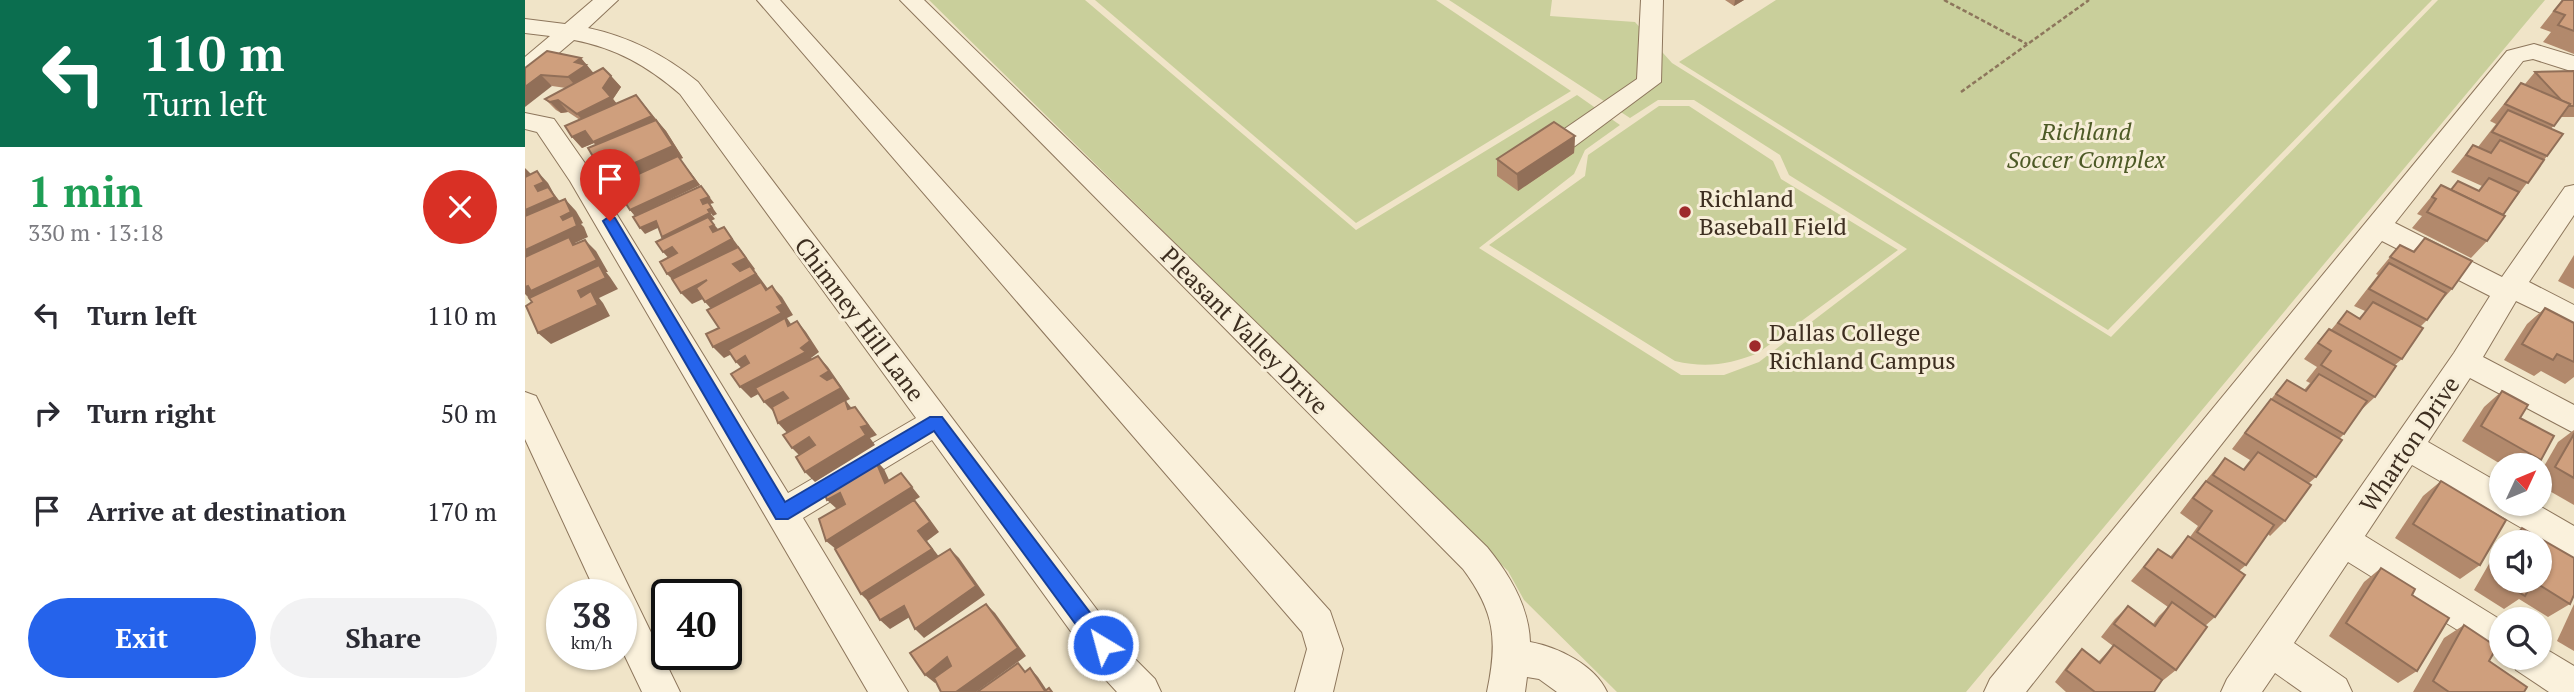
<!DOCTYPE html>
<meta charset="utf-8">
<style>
body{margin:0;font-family:"PT Serif",serif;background:#f2f2f3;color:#2b2b33;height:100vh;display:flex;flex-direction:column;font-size:26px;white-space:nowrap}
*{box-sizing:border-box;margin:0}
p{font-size:23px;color:#7c7c81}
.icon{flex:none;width:38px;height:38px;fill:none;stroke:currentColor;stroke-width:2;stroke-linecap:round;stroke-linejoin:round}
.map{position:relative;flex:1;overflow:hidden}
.sheet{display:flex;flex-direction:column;background:#fff;width:525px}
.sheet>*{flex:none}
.banner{background:#0b6e4f;color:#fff;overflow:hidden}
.needle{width:46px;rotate:46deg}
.controls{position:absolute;left:1964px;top:453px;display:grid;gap:14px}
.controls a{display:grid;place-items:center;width:63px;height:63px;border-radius:50%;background:#fff;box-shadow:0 2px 5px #0004;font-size:35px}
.speed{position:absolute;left:21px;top:579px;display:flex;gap:14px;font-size:35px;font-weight:700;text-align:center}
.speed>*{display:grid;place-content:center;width:91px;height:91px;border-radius:50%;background:#fff;box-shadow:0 2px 5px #0004;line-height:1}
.speed small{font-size:18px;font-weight:400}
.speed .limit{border:4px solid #111;border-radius:10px;background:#fff;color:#111}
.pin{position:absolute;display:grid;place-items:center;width:60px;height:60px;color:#fff;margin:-72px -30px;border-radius:50% 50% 50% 0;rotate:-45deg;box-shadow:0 0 7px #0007}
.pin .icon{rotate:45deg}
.me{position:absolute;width:77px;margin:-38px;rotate:323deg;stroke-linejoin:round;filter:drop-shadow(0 0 5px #0008)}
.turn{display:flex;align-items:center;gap:24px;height:147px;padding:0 28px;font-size:32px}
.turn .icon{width:91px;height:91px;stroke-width:2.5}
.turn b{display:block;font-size:49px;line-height:60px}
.round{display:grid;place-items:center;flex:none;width:74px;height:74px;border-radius:37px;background:#f2f2f3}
.overview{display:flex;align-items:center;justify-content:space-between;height:119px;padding:0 28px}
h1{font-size:42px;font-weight:800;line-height:52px;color:#1e9e55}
.cta{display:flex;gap:14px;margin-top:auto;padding:14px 28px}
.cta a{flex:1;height:80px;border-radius:42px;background:#2563eb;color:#fff;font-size:28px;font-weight:800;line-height:80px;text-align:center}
.cta a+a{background:#f2f2f3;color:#2b2b33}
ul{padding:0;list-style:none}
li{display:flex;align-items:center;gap:21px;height:98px;padding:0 28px}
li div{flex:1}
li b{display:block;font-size:26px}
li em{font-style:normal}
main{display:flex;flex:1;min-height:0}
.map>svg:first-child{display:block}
.green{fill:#c9cf9b}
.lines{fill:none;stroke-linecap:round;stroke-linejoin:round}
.minor-casing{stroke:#8d765c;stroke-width:2}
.path{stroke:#8d765c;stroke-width:2.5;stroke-dasharray:4.5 2.5;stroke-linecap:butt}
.minor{fill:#faf1dc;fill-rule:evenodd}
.wall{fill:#b2896c}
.shaded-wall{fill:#916f58}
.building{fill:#cf9f7d;stroke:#916f58;stroke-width:2}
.route{fill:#2563eb;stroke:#184099;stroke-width:2}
.poi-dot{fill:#9e2a2b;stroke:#f7eed8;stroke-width:2.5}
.labels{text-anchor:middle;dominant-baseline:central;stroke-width:6;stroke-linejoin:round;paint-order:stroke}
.park-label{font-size:24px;font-style:italic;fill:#4d5a26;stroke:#f7eed8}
.poi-label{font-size:24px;fill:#3d2e20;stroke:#f7eed8;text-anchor:start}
.street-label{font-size:24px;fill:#3d2e20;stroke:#f7eed8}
</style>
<main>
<section class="sheet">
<div class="banner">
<div class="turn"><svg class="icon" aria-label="left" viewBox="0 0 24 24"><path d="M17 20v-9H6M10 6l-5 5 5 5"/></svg><div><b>110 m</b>Turn left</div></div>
</div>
<div class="overview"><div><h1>1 min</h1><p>330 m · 13:18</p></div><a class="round" style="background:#d93025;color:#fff"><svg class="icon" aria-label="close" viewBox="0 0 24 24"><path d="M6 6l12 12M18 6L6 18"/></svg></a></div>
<ul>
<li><svg class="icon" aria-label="left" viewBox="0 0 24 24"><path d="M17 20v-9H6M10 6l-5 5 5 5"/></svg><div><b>Turn left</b></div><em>110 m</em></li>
<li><svg class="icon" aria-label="right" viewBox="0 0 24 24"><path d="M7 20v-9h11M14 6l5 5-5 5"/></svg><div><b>Turn right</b></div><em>50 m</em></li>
<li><svg class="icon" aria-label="arrive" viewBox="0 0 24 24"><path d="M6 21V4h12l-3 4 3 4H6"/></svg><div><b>Arrive at destination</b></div><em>170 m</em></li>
</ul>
<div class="cta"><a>Exit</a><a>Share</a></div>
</section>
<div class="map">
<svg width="2049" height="692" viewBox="0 0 2049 692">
<rect width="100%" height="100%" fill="#f0e4c8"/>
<!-- green -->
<g class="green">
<polygon points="404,0 560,0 831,230 1052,95 1095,125 1060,150 1049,174 954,248 1156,375 1199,375 1234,362 1382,249 1264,175 1255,155 1169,100 1133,100 1105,118 924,0 1027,0 1025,16 1110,22 1147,63 1586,337 1913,0 2020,0 1441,692 1092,692 999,600 983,571"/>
<polygon points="570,0 911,0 1046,91 831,223"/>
<polygon points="1251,0 1907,0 1583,330 1154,62"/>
<path d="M 1134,106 L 1164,106 L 1248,161 L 1256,179 L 1373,250 L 1233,353 C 1204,365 1180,368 1150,361 L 964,245 L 1060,176 L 1063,155 Z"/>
</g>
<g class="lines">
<!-- minor casing -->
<g class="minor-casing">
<g id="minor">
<path d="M 68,0 L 93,0 L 63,28 C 105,37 140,55 173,82 L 607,656 L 630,679 L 636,692 L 592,692 L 581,680 L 407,440 L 278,518 L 383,692 L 343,692 L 45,181 L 12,132 L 0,129 L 0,113 L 29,119 L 64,169 L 263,493 L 391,418 L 155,94 C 123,66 91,48 49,40 L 8,75 L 0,78 L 0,57 L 25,36 L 0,33 L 0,19 L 40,24 Z"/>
<polygon points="232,0 255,0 805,611 818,649 808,692 770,692 782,649 777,632"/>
<path d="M 375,0 L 399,0 L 962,547 C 984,574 1004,606 1005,642 C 1033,647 1070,665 1082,692 L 1032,692 L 1014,679 L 1002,677 L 1000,692 L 962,692 C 973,640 970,612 938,569 Z"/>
<polygon points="1116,0 1138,0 1136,82 1050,146 1041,149 1032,146 1028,140 1032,134 1112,79"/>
<polygon points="2009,44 2049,56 2049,72 2008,59 1998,61 1870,223 1977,277 2040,187 2049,185 2049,215 2004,282 2049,305 2049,329 1991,301 1958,357 2049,405 2049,433 1945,378 1903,442 1976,484 1976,504 2011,504 2049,526 2049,558 1887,465 1840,536 1976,620 1976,657 1823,562 1769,643 1821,679 1827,692 1777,692 1750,673 1737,692 1696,692 1702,679 1929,353 1965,296 1857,241 1501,692 1459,692 1465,679 1982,51"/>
<polygon points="0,392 11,396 155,692 117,692 96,648 96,595 72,595 0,439"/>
<polygon points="2014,645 2049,666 2049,692 2024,692 1991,670 1986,658 2014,658"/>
</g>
</g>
<!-- path -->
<g class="path">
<polyline points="1419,0 1502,44"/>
<polyline points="1436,92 1564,0"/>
</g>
<!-- minor -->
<use href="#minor" class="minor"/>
</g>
<!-- wall -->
<g class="wall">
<polygon points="1200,0 1219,0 1209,6"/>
<polygon points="2037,0 2049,0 2049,54 2018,42 2026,32 2015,28"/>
<polygon points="56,58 68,73 86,76 96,87 88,99 92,104 131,120 141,131 158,158 155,159 175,185 110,216 105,210 102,179 92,166 80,171 70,160 71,145 69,143 57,148 47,137 55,120 43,112 36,113 31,110 20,99 41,88 27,86 0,68"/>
<polygon points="2049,71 2049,117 2035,117 2026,129 2022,156 1978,215 1962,241 1946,258 1887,228 1897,216 1892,214 1916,185 1925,190 1933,181 1953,191 1957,186 1926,172 1948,145 1953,147 1971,124 1965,121 1996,83 2002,86 2000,84 2010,72"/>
<polygon points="1050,136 1049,153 993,191 972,176 972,159"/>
<polygon points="1900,238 1927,289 1916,301 1902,320 1895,327 1877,359 1870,365 1850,397 1835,411 1819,434 1814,439 1791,477 1784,483 1760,521 1745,536 1743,534 1721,565 1714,571 1690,617 1680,626 1651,670 1636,682 1629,692 1541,692 1530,682 1545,662 1557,649 1573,662 1588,646 1576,637 1590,619 1603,606 1628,624 1634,616 1643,607 1606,581 1633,549 1645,557 1663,536 1665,537 1673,526 1655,513 1668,496 1700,458 1718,469 1725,460 1707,449 1733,415 1762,380 1779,390 1785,383 1781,381 1792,367 1779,359 1790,345 1804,329 1806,330 1822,311 1834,318 1840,311 1829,306 1853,275 1851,274 1875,245 1888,251"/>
<polygon points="2049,255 2049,289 2033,281"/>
<polygon points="2020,308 2049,323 2049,377 2040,384 2016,371 2009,376 1979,360 2002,324"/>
<polygon points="1977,391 1995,418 2016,460 2008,466 1979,466 1937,441 1959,407"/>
<polygon points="2049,430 2049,505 2014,485 2014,475 2033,442"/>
<polygon points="1916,481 1955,565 1935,579 1870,538 1898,496"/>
<polygon points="1997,528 2049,558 2049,595 2045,604 2023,617 1994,599 1979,609 1949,590 1976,543 1976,581 2014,581 2014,542 1976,542"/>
<polygon points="1856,568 1887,595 1892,671 1873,683 1804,636 1839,582"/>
<polygon points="2049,604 2049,651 2032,641"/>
<polygon points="1939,625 1964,661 1999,692 1888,692 1919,638"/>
</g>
<!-- shaded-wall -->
<g class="shaded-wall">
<polygon points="1210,0 1219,0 1209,6"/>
<polygon points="56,58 71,76 53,89 43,77 50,62"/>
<polygon points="16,75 27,86 0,107 0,87"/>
<polygon points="86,76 96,87 88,99 96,109 63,126 52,114 78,88"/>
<polygon points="111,95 141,131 158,158 155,159 175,185 110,216 105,210 104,181 94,170 148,146 79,154 69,143 57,148 47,137"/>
<polygon points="33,100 43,112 36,113 25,102"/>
<polygon points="1050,136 1049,153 993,191 992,174"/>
<polygon points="84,154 94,165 80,171 70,160"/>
<polygon points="0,168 8,176 0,182"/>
<polygon points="12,171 23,183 29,194 41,209 0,227 0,210 10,186"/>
<polygon points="176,186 189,203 185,204 192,214 188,216 176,200"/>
<polygon points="40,199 51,211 58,223 56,224 59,227 63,237 50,243 55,249 0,267 0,250 38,220 36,217"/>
<polygon points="185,213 190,219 186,221 199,236 199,227 208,239 230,269 229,270 246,293 190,313 180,302 231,274 153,285 142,274 198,244 143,243 137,237"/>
<polygon points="131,221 137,226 120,234 115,228"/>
<polygon points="60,240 71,251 83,272 81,272 85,277 93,289 74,298 78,303 85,316 26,344 13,333 7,301 0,294 0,287"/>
<polygon points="147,247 158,258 148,263 138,252"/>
<polygon points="182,280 193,292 167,304 156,293"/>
<polygon points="247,286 257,297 268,315 262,318 266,324 199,358 188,347"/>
<polygon points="272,321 281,332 294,352 286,358 290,363 226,398 215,387 276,348"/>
<polygon points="220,356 230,367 221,373 211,362"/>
<polygon points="293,356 303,367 325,399 321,401 329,411 263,434 253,423 296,376"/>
<polygon points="258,392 268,403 250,413 239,402"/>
<polygon points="330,407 352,435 345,438 350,445 290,482 280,472 336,427"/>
<polygon points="284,437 294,448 278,459 267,448"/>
<polygon points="350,459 359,469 370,493 360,483"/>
<polygon points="376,473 395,497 390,500 398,510 414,532 402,541 415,558 346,604 336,594 312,550 301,541"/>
<polygon points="315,493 325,503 312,509 302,500"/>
<polygon points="425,549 434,558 460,595 399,638 390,629"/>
<polygon points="461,604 470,613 501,656 451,692 431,692"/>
<polygon points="379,606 388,615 365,629 355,620"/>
<polygon points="422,657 432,666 410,683 400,675"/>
<polygon points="505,668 513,677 523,692 521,692"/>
</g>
<!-- building -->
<g class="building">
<polygon points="2038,0 2049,0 2049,31 2033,25 2040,15 2029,11"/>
<polygon points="22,51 56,58 50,62 61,65 43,77 16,75 0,87 0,68"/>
<polygon points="78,68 86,76 78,88 86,97 52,114 33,100 25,102 20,99"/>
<polygon points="2049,71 2049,106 2044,106 2045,104 2037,101 2010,72"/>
<polygon points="1996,83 2045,104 2029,126 1980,104"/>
<polygon points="111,95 127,116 68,142 60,131 47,137 40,126"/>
<polygon points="1983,110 2038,134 2022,156 1967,132"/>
<polygon points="131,120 148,146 94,170 84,154 70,160 63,148"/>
<polygon points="1029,122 1050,136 992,174 972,159"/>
<polygon points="1975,140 2019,160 2003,183 1941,155 1948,145 1966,153"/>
<polygon points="153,156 170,180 105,210 89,185"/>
<polygon points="12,171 19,182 10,186 13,191 23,187 30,197 0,210 0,177"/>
<polygon points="1964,178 1994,192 1978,215 1926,190 1933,181 1954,191"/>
<polygon points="1916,185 1980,216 1962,241 1902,212 1911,199 1907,197"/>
<polygon points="176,186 184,197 176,200 178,204 183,202 187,208 183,210 185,213 137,237 131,221 115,228 108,217"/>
<polygon points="40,199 46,212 36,217 38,220 48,215 52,226 0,250 0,216"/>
<polygon points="183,217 189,225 185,227 188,232 199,227 207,239 142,274 135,262 152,253 147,247 138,252 131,242"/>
<polygon points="44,237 48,245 60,240 72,260 6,291 3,286 0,287 0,257"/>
<polygon points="1900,238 1947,261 1927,289 1865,257 1875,245 1889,252"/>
<polygon points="213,247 221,258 208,264 215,271 225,266 231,274 180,302 171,288 182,280 156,293 147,279"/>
<polygon points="1864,263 1921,293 1902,320 1844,289"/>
<polygon points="74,265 81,278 53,291 56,297 66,291 73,305 13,333 1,306 7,302 4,298"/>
<polygon points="236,282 241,290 247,286 258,304 252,307 257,313 188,347 181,334 194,328 182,310"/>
<polygon points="1848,302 1898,328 1877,359 1813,323 1822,311 1835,319"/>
<polygon points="2020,308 2049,323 2049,362 2032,354 2028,360 1997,344"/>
<polygon points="260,318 263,326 272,321 285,341 276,348 281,352 215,387 206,374 224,363 220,356 211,362 203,350"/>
<polygon points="1804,329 1871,366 1850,397 1796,365 1806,351 1793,343"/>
<polygon points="293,356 304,371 296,376 302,380 308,377 316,388 253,423 247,407 263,398 258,392 239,402 230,388"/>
<polygon points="1794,374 1842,401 1819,434 1751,394 1762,380 1781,391"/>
<polygon points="1977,391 2003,405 1995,418 2029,436 2016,460 1956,426"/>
<polygon points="1746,399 1817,440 1791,477 1720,433"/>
<polygon points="320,400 323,409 330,407 343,425 336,427 341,435 280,472 271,457 290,445 284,437 267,448 258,435"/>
<polygon points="2049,434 2049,478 2030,467"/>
<polygon points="1733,452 1786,485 1760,521 1688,475 1700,458 1719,470"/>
<polygon points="350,459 360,483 376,473 387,487 301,541 294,519 320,504 315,493 302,500 298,489"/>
<polygon points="1681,481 1749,525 1721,565 1672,532 1687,511 1668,498"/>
<polygon points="1916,481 1981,520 1955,565 1888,524"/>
<polygon points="389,500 405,522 393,531 407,549 336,594 310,549"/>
<polygon points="1997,528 2049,558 2049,595 2045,604 2008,581 2000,596 1976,581 2014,581 2014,542 1989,542"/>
<polygon points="1663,536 1720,575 1690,617 1619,567 1633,549 1647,558"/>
<polygon points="425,549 451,586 390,629 379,606 355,620 343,600"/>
<polygon points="1976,565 1976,581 1969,577"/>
<polygon points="1856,568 1890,589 1887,595 1924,618 1892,671 1821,623"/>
<polygon points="1647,602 1682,627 1651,670 1589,624 1603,606 1630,626"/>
<polygon points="461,604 493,648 431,692 416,692 409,678 426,666 422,657 400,675 385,653"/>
<polygon points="1939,625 1972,647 1964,661 2002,687 1999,692 1924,692 1908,681"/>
<polygon points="1589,645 1637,680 1629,692 1570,692 1541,670 1557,649 1575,663"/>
<polygon points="493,663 500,672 505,668 520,691 524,688 527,692 452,692"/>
</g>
<!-- route -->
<polygon class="route" points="85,216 90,218 260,502 405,417 417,417 585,639 587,645 585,652 578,655 571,652 409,431 263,519 251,519 78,221"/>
<!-- markers -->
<g class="poi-dot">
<circle cx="1160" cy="212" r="7"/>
<circle cx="1230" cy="346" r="7"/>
</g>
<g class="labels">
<!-- park labels -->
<g class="park-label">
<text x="1561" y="131">Richland<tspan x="1561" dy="28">Soccer Complex</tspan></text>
</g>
<!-- poi labels -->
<g class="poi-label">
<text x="1174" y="198">Richland<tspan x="1174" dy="28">Baseball Field</tspan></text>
<text x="1244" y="332">Dallas College<tspan x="1244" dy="28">Richland Campus</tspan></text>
</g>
<!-- street labels -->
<g class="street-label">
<text transform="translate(335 319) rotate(53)">Chimney Hill Lane</text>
<text transform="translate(720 330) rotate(45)">Pleasant Valley Drive</text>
<text transform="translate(1884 444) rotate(-56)">Wharton Drive</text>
</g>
</g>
</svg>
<div class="controls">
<a><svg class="needle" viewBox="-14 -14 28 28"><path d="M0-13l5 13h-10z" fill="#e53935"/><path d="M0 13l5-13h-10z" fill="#7c7c81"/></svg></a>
<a><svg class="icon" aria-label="sound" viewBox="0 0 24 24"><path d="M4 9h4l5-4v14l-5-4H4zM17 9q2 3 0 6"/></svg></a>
<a><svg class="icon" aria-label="search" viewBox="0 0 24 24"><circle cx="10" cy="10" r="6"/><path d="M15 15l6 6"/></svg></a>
</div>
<div class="speed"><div>38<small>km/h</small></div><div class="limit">40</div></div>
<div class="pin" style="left:85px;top:221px;background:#d93025"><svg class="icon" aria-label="arrive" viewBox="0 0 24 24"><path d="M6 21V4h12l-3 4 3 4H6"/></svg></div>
<svg class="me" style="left:578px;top:645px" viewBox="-20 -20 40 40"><circle r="17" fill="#2563eb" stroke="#fff" stroke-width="3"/><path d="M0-11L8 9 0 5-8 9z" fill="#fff"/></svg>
</div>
</main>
